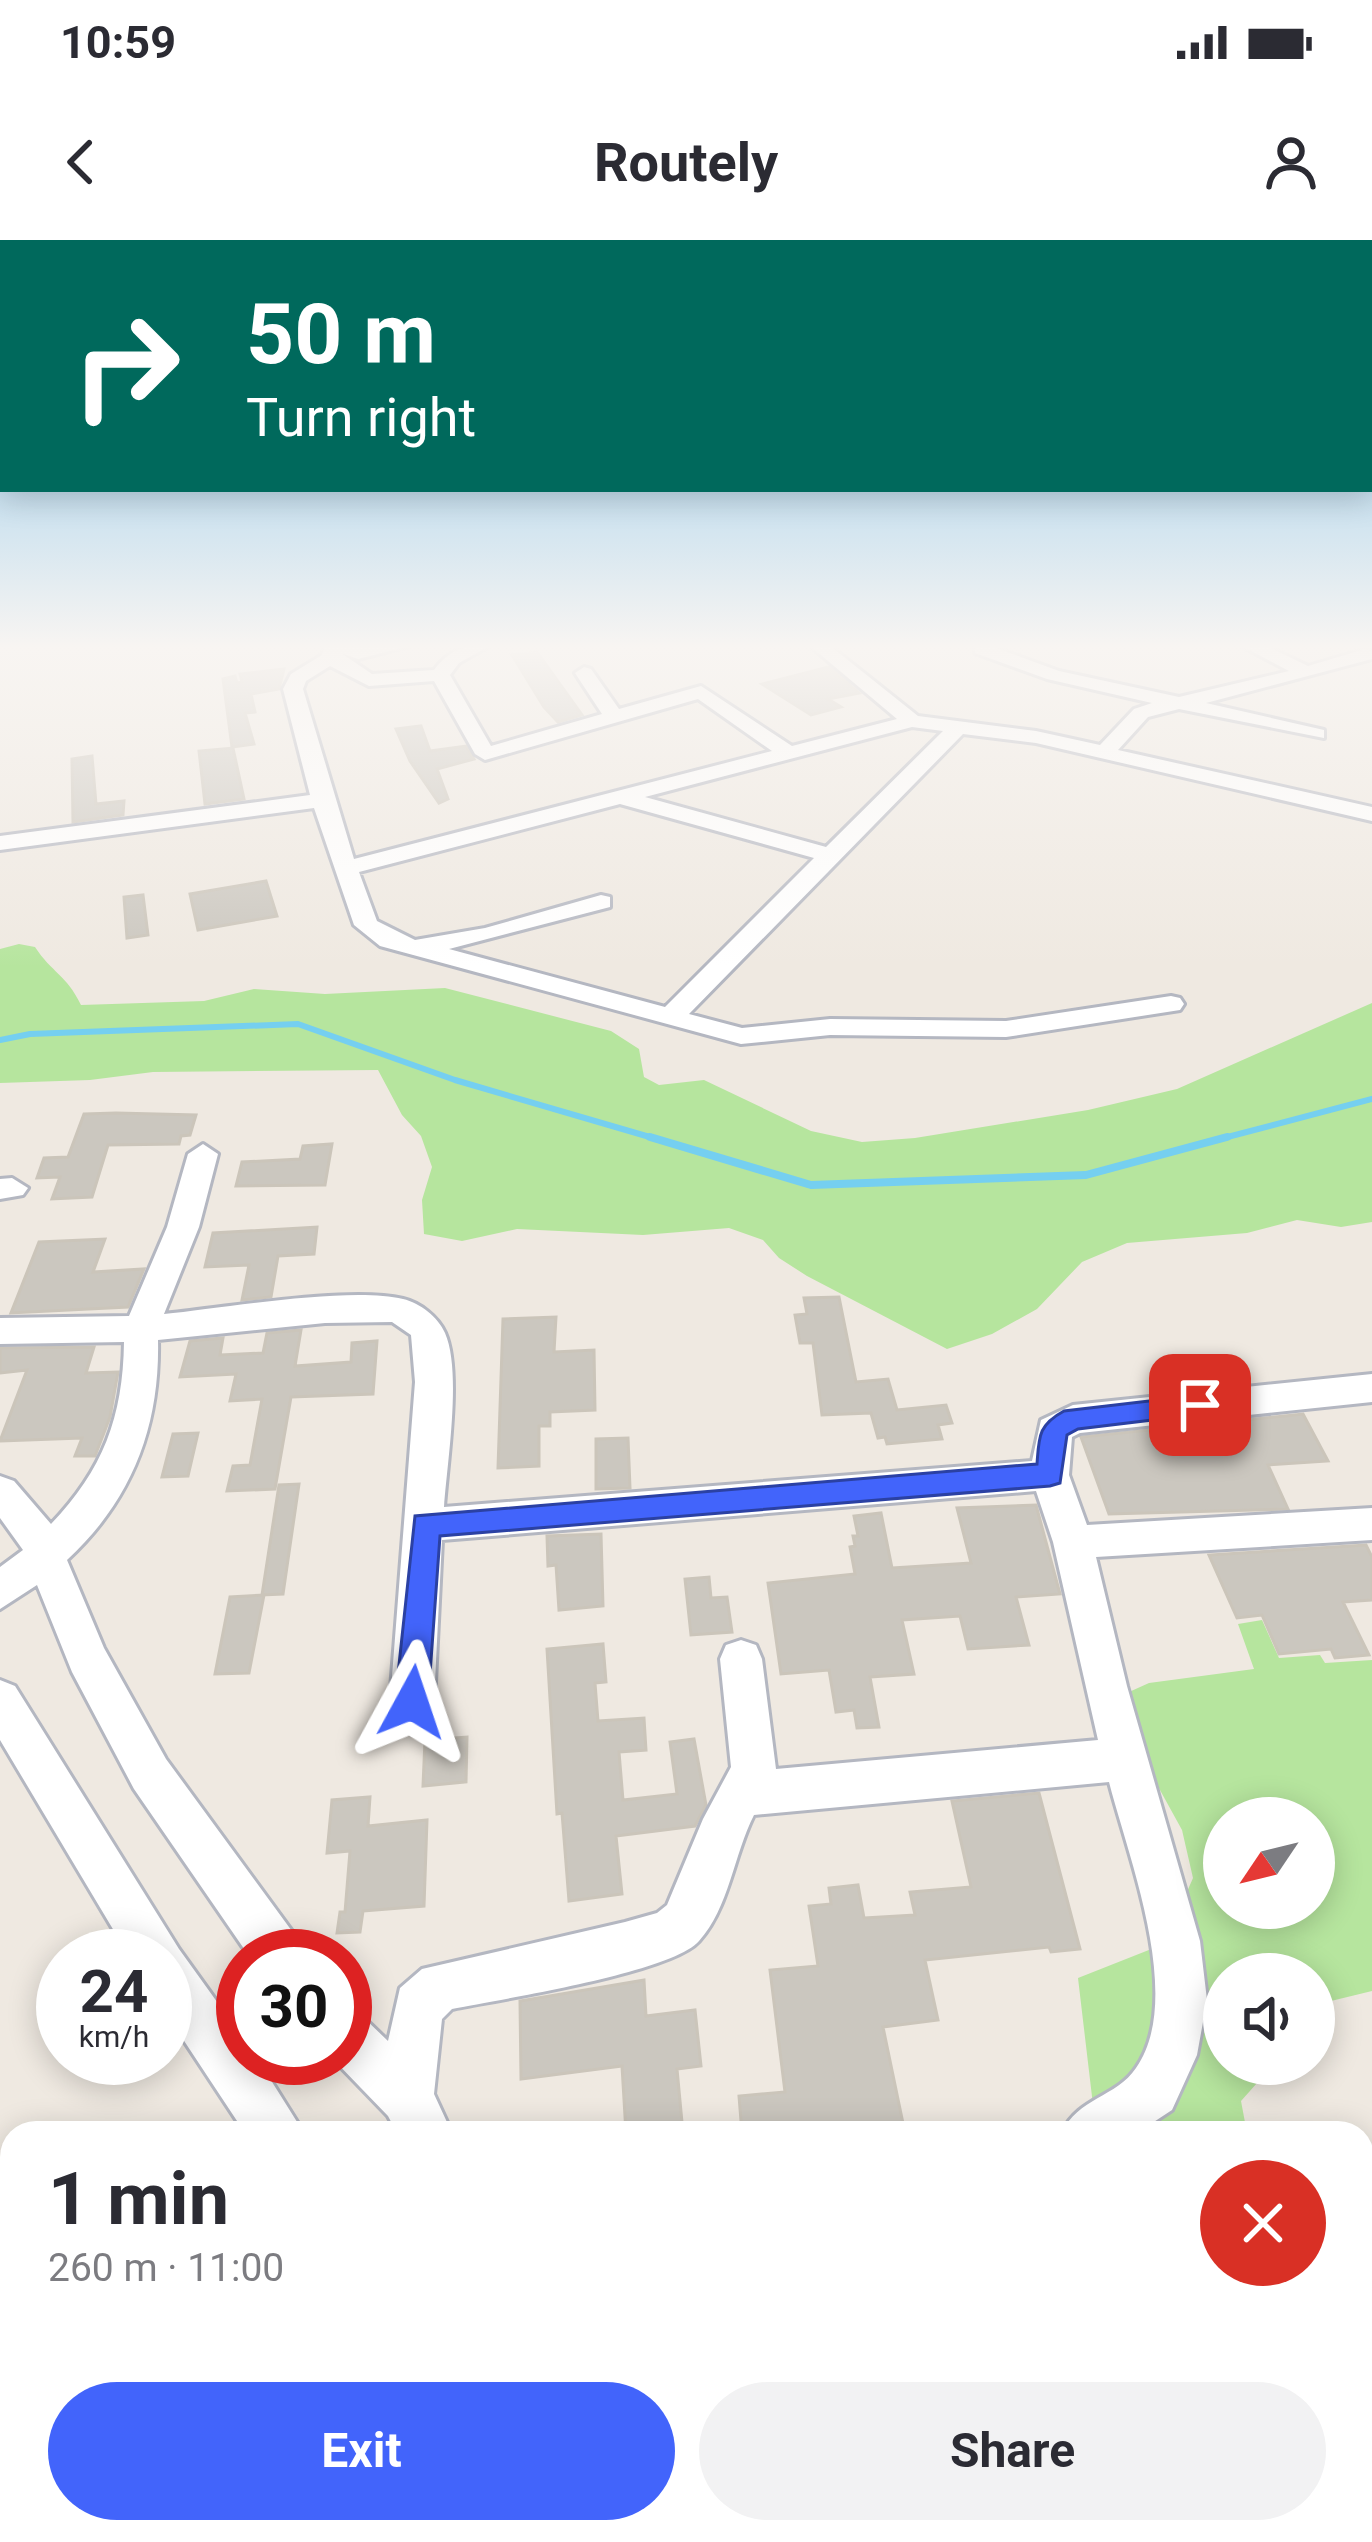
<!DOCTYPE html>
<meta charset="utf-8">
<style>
body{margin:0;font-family:Roboto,sans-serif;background:#f2f2f3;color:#2b2b33;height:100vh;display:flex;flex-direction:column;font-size:45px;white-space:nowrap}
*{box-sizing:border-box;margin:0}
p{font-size:39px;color:#7c7c81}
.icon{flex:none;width:66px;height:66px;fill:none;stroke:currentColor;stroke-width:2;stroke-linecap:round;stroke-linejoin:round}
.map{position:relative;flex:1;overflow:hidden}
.sheet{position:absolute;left:0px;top:1881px;width:1374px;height:423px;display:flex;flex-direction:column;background:#fff;border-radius:36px 36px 0 0;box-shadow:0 6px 30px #0003}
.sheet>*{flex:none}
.top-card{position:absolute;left:0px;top:0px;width:1374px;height:252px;box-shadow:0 6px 30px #0003;background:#00695c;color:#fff;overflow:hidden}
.needle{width:78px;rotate:235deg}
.buttons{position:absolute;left:1203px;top:1557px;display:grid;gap:24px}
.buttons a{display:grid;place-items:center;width:132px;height:132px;border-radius:50%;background:#fff;box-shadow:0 6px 30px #0003;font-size:60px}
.speed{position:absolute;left:36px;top:1689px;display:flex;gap:24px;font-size:60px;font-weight:700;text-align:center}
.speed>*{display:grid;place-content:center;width:156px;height:156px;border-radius:50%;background:#fff;box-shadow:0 6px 30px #0003;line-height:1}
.speed small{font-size:30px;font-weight:400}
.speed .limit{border:18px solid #d22;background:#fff;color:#111}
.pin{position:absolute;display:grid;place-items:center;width:102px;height:102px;color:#fff;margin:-51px;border-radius:24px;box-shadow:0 6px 18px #0006}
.me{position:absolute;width:132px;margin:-66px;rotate:5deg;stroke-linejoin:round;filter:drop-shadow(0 0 9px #0008)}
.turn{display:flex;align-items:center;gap:42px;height:252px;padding:0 48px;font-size:54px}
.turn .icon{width:156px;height:156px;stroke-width:2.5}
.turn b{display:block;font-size:84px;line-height:102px}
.round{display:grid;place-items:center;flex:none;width:126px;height:126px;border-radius:63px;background:#f2f2f3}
.overview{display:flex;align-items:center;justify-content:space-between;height:204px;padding:0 48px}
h1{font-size:72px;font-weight:700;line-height:90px}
.button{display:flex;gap:24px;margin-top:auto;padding:24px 48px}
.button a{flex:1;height:138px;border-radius:72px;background:#4264fb;color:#fff;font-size:48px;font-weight:700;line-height:138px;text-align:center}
.button a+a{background:#f2f2f3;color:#2b2b33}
.status{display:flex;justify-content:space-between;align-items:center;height:84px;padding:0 60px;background:#fff;direction:ltr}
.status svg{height:33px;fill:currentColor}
header{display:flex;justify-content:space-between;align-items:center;height:156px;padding:0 48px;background:#fff;font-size:54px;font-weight:700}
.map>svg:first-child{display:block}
.green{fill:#b6e59e;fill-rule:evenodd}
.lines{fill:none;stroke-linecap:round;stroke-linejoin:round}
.stream-far1{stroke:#75cff0;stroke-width:6}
.stream{stroke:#75cff0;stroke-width:8}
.building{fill:#cbc7bf;stroke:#cbc5ba;stroke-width:3}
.minor-casing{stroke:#b4b7c1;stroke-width:6}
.minor{fill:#fff;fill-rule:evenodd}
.route{fill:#4264fb;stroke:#2b41a3;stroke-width:3}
</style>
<div class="status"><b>10:59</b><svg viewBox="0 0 49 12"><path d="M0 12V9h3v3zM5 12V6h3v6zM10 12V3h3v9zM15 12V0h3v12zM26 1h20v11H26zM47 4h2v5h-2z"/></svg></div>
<header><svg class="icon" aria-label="back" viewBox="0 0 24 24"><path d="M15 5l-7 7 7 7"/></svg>Routely<svg class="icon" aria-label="person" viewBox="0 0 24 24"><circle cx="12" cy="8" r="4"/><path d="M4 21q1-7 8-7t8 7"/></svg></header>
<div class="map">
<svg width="1372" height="2302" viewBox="0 0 1372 2302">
<rect width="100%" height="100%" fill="#efe9e1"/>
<!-- green -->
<g class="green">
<path d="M 19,704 L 35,707 C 52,733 66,734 81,765 L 204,761 L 254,749 L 325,754 L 445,748 L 611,791 L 639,809 L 644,837 L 659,845 L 704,840 L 811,891 L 862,902 L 915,898 L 1088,870 L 1177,849 L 1372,763 L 1372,982 L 1341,987 L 1297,980 L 1247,993 L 1127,1003 L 1082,1022 L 1037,1069 L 992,1094 L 947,1109 L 807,1036 L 779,1018 L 763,1000 L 729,988 L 643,995 L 517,989 L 462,1001 L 424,994 L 422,960 L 432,927 L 421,896 L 402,875 L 378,830 L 153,832 L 90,840 L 0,843 L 0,709 Z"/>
<path d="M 1262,1380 L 1279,1418 L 1320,1415 L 1325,1423 L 1372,1420 L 1372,1751 L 1331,1761 L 1314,1780 L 1314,1734 L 1224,1734 L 1224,1824 L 1274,1824 L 1241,1861 L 1247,1893 L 1078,1893 L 1093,1865 L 1078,1738 L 1164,1704 L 1193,1638 L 1182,1590 L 1144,1521 L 1129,1452 L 1149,1443 L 1254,1429 L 1238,1384 ZM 1224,1578 L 1314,1578 L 1314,1668 L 1224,1668 Z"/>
</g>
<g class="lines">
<!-- stream-far1 -->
<g class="stream-far1">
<polyline points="0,800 30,794 298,784 455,840 660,900"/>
<polyline points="1216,900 1372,859"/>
</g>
<!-- stream -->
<polyline class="stream" points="650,897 811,945 1086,935 1227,897"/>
</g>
<!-- building -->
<g class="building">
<polygon points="537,412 582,475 558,482 544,467 512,415"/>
<polygon points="829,427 859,453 828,459 841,467 811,475 762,444"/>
<polygon points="284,429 279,449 251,454 255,472 245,473 254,504 232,507 223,439 235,436 237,443 242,442 240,434"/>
<polygon points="421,486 430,511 466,506 474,519 437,529 448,559 439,563 410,521 396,489"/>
<polygon points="233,508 244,559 205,564 199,511"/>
<polygon points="92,516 96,564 124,561 123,575 73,582 72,519"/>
<polygon points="266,641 277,676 198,690 190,654"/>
<polygon points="143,655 148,695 127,698 124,657"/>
<polygon points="84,874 116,873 196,875 190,895 181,896 179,904 108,905 92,957 52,959 60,937 37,938 44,918 68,917"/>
<polygon points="332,904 325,945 236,946 242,922 300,919 303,906"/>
<polygon points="317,987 314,1014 278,1016 271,1057 242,1060 249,1025 205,1027 213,993"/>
<polygon points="105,999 93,1032 144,1029 128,1067 11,1073 39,1002"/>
<polygon points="839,1057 856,1142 888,1139 897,1170 946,1165 952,1183 938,1185 942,1199 887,1204 885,1197 878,1198 871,1173 822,1175 813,1103 800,1103 795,1075 807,1074 804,1058"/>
<polygon points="556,1077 554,1112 594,1110 595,1170 550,1172 550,1186 539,1186 539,1226 498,1228 503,1079"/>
<polygon points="301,1090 295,1126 351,1122 352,1103 377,1101 373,1154 291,1157 275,1249 227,1251 233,1226 250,1225 262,1159 230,1161 236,1134 180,1137 190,1101 223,1098 220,1115 263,1113 267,1093"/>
<polygon points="94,1107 86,1133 118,1132 110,1177 95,1216 75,1216 82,1198 0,1201 27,1130 0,1133 0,1108"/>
<polygon points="1303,1174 1328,1221 1268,1225 1288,1269 1109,1274 1081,1197"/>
<polygon points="198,1193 188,1236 162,1237 173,1194"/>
<polygon points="628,1198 630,1248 596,1249 596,1199"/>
<polygon points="299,1244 283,1354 262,1355 279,1245"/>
<polygon points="1036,1265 1060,1354 1016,1357 1029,1405 968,1409 960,1376 902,1380 914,1434 870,1437 879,1487 857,1488 854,1470 836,1472 829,1430 781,1434 768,1343 855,1334 850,1307 855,1306 853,1296 858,1296 854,1276 881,1273 892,1328 971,1323 957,1268"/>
<polygon points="601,1294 603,1366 559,1370 556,1325 548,1326 547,1296"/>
<polygon points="1366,1305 1372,1317 1372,1360 1343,1362 1369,1415 1335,1418 1331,1409 1279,1414 1262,1375 1237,1378 1209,1315"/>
<polygon points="709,1337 711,1358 727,1357 732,1392 691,1395 685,1339"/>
<polygon points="264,1355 249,1433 215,1434 230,1357"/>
<polygon points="603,1404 606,1442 595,1443 598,1481 644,1478 646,1510 619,1512 623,1560 677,1554 670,1502 694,1499 706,1565 695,1586 616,1596 622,1654 569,1661 562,1573 557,1574 547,1409"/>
<polygon points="467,1497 466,1542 423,1546 425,1500"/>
<polygon points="1039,1553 1080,1709 1051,1712 1049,1707 925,1720 938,1780 883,1787 905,1893 742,1893 739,1856 785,1852 770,1730 818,1726 809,1666 831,1664 829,1648 858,1645 864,1678 915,1675 910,1652 971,1647 952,1561"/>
<polygon points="370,1557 368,1586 427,1580 424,1666 363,1671 360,1692 337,1693 340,1672 345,1672 350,1611 327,1613 332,1560"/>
<polygon points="644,1740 646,1776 695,1770 701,1826 677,1829 683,1893 626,1893 622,1826 521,1839 520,1761"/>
</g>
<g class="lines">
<!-- minor casing -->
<g class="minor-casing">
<g id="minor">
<path d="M 325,405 L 413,405 L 358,419 L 341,413 L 372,434 L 434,430 C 450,409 465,405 491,405 L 459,423 L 450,435 L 491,506 L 602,474 L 575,433 L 584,427 L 591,429 L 619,469 L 701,446 L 792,506 L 897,479 L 809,405 L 829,405 L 918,476 L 1036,491 L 1100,505 L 1134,469 L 1152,463 L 1047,439 L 975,413 L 975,405 L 988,405 L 1059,431 L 1179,457 L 1289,431 L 1240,405 L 1264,405 L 1308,426 L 1365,409 L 1372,411 L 1372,419 L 1206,463 L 1324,490 L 1324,498 L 1179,469 L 1148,477 L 1118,510 L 1372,567 L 1372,581 L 1036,503 L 963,494 L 689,774 L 742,788 L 830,779 L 1006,781 L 1171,756 L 1180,758 L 1184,764 L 1180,770 L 1006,797 L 830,795 L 741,804 L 380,706 L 354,685 L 314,568 L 0,610 L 0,596 L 310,555 L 283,449 L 291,434 L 322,415 ZM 330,426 L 369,446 L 434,441 L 475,514 L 485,520 L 698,459 L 772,511 L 354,619 L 303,449 L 306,441 ZM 912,487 L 943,491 L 826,607 L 645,557 ZM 620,564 L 814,618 L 665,767 L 449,709 L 610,667 L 610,657 L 601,655 L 485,688 L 415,700 L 377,681 L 359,632 Z"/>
<path d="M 203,904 L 218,914 L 199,987 L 164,1074 C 224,1068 350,1046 403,1059 C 420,1063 438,1077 445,1093 C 462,1132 447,1223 444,1267 L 1032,1221 L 1041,1180 L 1073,1165 L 1372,1134 L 1372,1162 L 1080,1193 L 1072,1197 L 1069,1235 L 1087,1285 L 1372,1268 L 1372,1300 L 1096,1317 L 1127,1446 L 1200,1701 L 1207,1760 L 1197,1815 L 1172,1870 L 1137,1893 L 1062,1893 C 1077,1858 1117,1857 1136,1828 C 1185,1758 1128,1617 1109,1542 L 754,1575 C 734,1614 729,1668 699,1701 C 671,1733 501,1759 452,1769 L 442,1779 L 434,1854 L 452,1893 L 397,1893 L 388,1876 L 332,1818 L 345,1818 L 345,1769 L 363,1777 L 388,1801 L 400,1748 L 422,1729 L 625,1682 L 657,1673 L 667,1665 L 703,1579 L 731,1527 L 720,1419 L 726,1405 L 741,1400 L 756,1405 L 762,1419 L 776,1529 L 1098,1500 L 1053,1302 L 1036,1251 L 442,1300 L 434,1462 L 427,1476 L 412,1482 L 397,1476 L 390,1462 L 415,1142 L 411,1095 L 392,1082 L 325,1083 L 158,1100 C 160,1187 132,1260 67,1320 L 104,1408 L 166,1519 L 297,1698 L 304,1716 L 249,1716 L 134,1549 L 72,1432 L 37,1345 L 0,1369 L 0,1327 L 23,1310 L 0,1278 L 0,1236 L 14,1241 L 51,1284 C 103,1230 123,1177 124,1102 L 0,1104 L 0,1078 L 129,1076 L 167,987 L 188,914 Z"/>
<polygon points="12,938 28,948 23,955 0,959 0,939"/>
<polygon points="0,1440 15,1446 179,1709 243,1798 243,1818 257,1818 304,1893 245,1893 165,1772 165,1716 129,1716 0,1500"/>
<polygon points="554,2292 623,2292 627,2302 559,2302"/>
<polygon points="1175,2292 1242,2292 1246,2302 1180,2302"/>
</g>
</g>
<!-- minor -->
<use href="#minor" class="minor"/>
</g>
<!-- sky -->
<linearGradient id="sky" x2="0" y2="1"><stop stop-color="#7abfeb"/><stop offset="0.56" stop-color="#f8f5f2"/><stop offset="1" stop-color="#f8f5f2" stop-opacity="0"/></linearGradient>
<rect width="1372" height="727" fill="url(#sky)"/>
<!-- route -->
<path class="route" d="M 1200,1155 L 1214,1165 L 1210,1173 L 1078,1189 L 1067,1195 L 1060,1243 L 1050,1246 L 440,1296 L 428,1462 L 424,1472 L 412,1477 L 400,1472 L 395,1462 L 415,1276 L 1037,1224 C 1039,1197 1038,1185 1064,1171 Z"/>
</svg>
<div class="buttons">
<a><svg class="needle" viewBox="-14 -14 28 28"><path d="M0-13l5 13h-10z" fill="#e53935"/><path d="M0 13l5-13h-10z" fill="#7c7c81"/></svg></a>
<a><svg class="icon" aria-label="sound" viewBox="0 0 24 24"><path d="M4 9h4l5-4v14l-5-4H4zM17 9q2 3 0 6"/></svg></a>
</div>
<div class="speed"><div>24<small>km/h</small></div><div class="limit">30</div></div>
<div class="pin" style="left:1200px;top:1165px;background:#d93025"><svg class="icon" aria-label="arrive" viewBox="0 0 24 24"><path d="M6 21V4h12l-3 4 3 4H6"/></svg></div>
<svg class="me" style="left:412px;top:1462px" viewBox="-20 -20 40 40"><path d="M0-17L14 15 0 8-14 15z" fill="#4264fb" stroke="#fff" stroke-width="4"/></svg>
<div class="top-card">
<div class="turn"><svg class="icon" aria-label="right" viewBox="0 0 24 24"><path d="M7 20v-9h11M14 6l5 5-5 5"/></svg><div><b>50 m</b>Turn right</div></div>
</div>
<section class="sheet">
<div class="overview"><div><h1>1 min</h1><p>260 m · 11:00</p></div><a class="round" style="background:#d93025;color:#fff"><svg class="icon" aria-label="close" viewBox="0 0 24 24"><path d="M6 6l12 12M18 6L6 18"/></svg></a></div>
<div class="button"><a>Exit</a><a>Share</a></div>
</section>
</div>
